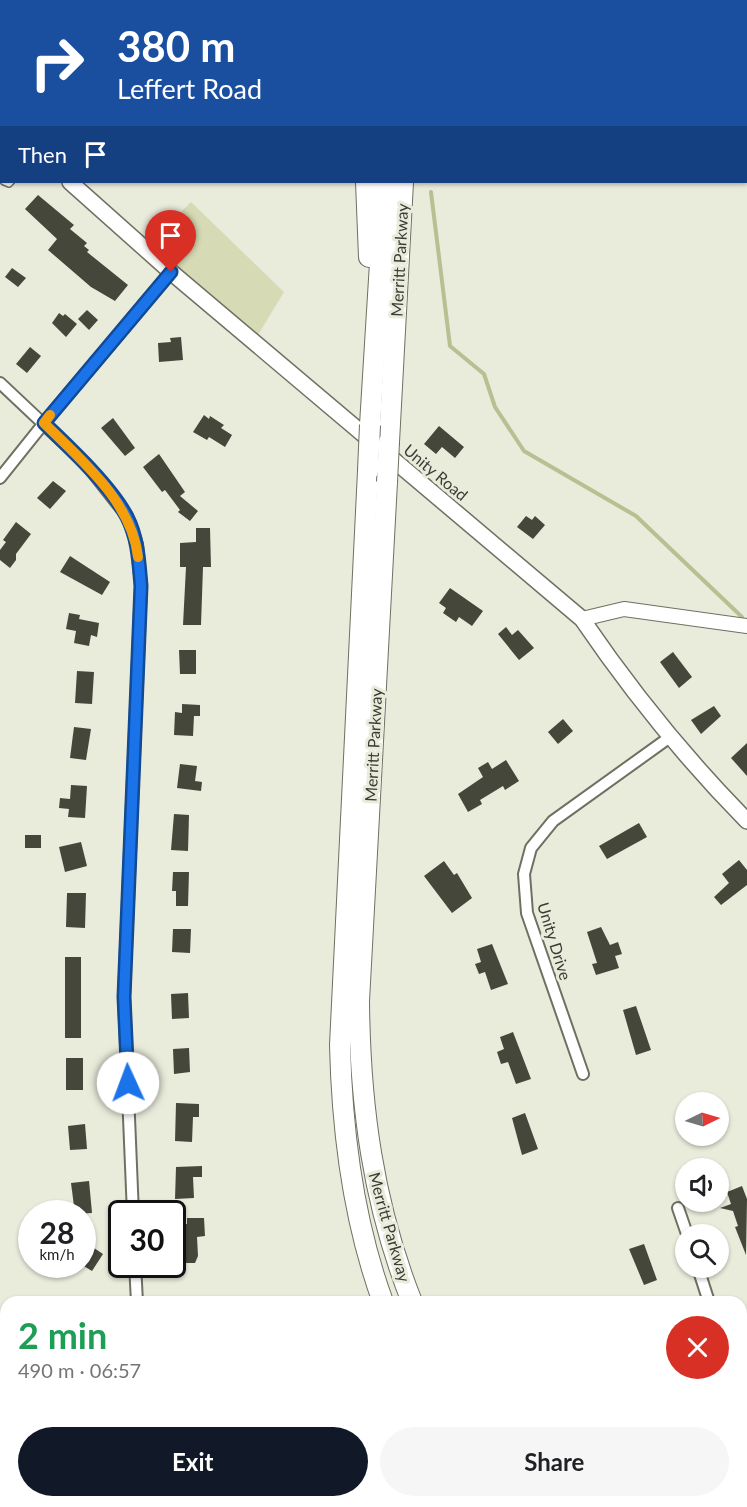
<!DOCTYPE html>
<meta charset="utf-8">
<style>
body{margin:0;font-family:Lato,sans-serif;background:#f6f6f6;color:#202124;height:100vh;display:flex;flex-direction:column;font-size:22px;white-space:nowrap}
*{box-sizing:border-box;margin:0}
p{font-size:20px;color:#757577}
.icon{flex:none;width:33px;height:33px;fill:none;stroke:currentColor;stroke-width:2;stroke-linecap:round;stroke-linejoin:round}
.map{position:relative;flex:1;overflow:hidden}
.side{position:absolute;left:0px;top:1296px;width:747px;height:212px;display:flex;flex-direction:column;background:#fff;border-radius:18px 18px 0 0;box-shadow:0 2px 4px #0004}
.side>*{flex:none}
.hud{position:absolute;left:0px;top:0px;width:747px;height:183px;box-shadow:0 2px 4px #0004;background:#1a4fa0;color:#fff;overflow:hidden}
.needle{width:39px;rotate:85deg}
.buttons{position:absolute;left:675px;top:1092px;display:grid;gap:12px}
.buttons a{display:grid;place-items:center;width:54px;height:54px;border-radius:50%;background:#fff;box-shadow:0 2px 4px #0004;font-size:30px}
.speed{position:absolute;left:18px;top:1200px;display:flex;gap:12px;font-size:30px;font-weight:700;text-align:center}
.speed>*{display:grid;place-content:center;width:78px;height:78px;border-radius:50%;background:#fff;box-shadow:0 2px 4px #0004;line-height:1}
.speed small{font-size:15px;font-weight:400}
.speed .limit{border:3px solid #111;border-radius:9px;background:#fff;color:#111}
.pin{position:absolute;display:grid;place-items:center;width:51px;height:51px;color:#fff;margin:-62px -26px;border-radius:50% 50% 50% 0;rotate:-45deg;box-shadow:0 0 6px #0007}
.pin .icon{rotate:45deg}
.me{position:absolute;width:66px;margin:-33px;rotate:358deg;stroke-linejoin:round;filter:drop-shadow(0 0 4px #0008)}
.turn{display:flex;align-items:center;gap:21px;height:126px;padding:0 18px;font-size:27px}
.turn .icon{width:78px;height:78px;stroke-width:2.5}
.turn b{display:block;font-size:42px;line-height:51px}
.then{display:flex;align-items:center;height:57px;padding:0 18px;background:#0003;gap:12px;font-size:22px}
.round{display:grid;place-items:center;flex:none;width:63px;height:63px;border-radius:32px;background:#f6f6f6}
.overview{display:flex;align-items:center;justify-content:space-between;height:102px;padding:0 18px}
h1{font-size:36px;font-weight:700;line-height:45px;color:#1e9e55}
.action{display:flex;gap:12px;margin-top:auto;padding:12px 18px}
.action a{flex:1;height:69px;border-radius:36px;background:#111827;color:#fff;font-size:24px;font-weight:700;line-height:69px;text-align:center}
.action a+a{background:#f6f6f6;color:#202124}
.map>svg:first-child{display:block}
.green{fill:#d6dbb5}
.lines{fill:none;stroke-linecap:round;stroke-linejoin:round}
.stream{stroke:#b9bf91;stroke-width:4}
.building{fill:#45473a}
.service-casing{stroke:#6e7062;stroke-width:8}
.minor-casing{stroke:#6e7062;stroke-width:14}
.tertiary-casing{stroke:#6e7062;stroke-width:16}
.secondary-casing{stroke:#6e7062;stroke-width:18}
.motorway-casing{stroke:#6e7062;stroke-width:22}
.service{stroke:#fff;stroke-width:5}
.minor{stroke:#fff;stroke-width:10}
.tertiary{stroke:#fff;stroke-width:14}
.secondary{stroke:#fff;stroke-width:15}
.motorway{stroke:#fff;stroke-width:20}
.motorway-bridge-casing{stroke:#6e7062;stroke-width:22;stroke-linecap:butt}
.motorway-bridge{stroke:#fff;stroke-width:20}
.route-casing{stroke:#114b97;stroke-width:15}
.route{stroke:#1a73e8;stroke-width:10}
.slow{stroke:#f59e0b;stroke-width:10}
.labels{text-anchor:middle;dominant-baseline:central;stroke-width:6;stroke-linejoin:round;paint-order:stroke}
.street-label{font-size:16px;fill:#3c3c36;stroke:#e9ebdb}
</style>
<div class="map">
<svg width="747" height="1507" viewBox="0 0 747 1507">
<rect width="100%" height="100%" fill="#e9ebdb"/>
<!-- green -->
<polygon class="green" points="191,202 284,292 255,340 151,242"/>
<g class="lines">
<!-- stream -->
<g class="stream">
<polyline points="176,0 178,2"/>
<polyline points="431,192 450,346 484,374 495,407 524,451 636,516 742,617"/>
</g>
</g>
<!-- building -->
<g class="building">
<polygon points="38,195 74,225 70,229 87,243 84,246 89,250 87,252 128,285 115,301 91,287 48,250 57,239 25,209"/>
<polygon points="12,268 26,278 18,287 5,277"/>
<polygon points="87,310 98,320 89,330 78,319"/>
<polygon points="59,313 63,316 65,314 77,324 66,337 52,323"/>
<polygon points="181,337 183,360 159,362 158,343 171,342 170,338"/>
<polygon points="30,347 41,356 27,373 16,364"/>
<polygon points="204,415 209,419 210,416 224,425 221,428 232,435 225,447 209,437 207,440 193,432"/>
<polygon points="113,418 135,448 125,456 101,428"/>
<polygon points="439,426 464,447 455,458 442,447 436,454 424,444"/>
<polygon points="159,454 185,492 180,496 198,511 190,521 178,512 180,510 165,490 162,492 143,467"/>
<polygon points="53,481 66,491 50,509 37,498"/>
<polygon points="526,516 532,520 535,516 545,525 533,539 517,527"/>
<polygon points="16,522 31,534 16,554 16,560 10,568 0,560 0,550 6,542 3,540"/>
<polygon points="196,528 210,528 211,567 203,567 201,625 183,625 186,567 180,567 180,543 196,542"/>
<polygon points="70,556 110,582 102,595 60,572"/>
<polygon points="450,588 483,611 472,626 459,617 456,622 443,613 446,608 439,603"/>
<polygon points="69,613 80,615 79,619 99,623 97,637 91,635 89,646 74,643 76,631 66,629"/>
<polygon points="506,627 512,635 518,630 534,648 519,660 498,634"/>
<polygon points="179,650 196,650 196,674 180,674"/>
<polygon points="673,652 692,677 679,688 660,662"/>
<polygon points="77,671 94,672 92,704 75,703"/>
<polygon points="182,704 200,705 200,716 194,716 193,736 174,735 175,712 182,713"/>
<polygon points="714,706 721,716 701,734 691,720"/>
<polygon points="563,719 573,731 558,744 548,732"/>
<polygon points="74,727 91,729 86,760 70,758"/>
<polygon points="747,743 747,776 731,758"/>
<polygon points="506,760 519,781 505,790 503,786 480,800 482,804 468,812 458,794 483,777 478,768 488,762 492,769"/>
<polygon points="180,764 197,766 195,781 202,782 201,791 177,788"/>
<polygon points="71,785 87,786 85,818 68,817 69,809 59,808 60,798 70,799"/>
<polygon points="174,814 189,815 188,851 171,850"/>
<polygon points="639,823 647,837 607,859 599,846"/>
<rect x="25" y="835" width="16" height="13"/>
<polygon points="81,842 87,866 65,872 59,847"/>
<polygon points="739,860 747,870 747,885 721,905 714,897 729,883 722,874"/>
<polygon points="444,861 454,875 457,873 472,898 452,913 424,876"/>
<polygon points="173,872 189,872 188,906 176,906 176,891 172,891"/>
<polygon points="67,893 86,893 85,928 66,927"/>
<polygon points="601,927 610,945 618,942 622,954 615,956 619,968 596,975 592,964 597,963 587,932"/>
<polygon points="173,929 191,929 190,953 172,952"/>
<polygon points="492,944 508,984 491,990 485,972 479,974 475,964 481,962 477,949"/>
<rect x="65" y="957" width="16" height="81"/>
<polygon points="188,993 189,1018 172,1019 171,994"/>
<polygon points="636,1006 651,1050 636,1055 623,1010"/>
<polygon points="513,1032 531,1079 516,1084 508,1062 501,1064 497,1052 504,1049 500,1037"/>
<polygon points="189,1048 190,1072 174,1074 173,1049"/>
<rect x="66" y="1058" width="17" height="32"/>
<polygon points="176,1103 199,1104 199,1117 193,1117 192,1142 175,1141"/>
<polygon points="525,1113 538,1149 522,1155 512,1118"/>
<polygon points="85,1124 87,1149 70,1150 68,1126"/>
<polygon points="202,1166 202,1177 193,1177 194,1198 175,1199 176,1167"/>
<polygon points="89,1181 92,1213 75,1214 71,1183"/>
<polygon points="742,1186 747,1199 746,1255 735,1227 738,1226 733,1211 720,1208 731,1204 727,1192"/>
<polygon points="187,1218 204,1218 205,1236 197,1237 198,1256 195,1263 181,1263 180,1224 187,1224"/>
<polygon points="82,1240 103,1254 92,1271 82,1265"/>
<polygon points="644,1244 657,1280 644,1285 629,1249"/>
</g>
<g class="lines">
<!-- service casing -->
<g class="service-casing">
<g id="service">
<polyline points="0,148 2,146"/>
<polyline points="4,182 9,184 11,182"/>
</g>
</g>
<!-- minor casing -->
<g class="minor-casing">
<g id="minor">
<polyline points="722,2 724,0"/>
<polyline points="746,93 747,94"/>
<polyline points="0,383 86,464 127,516 137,544 141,586 124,997 133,1214"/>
<polyline points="0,478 44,423 171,272"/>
<polyline points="583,1074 527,913 524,874 531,848 553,821 670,737"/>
<polyline points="678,1208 687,1234"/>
<polyline points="135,1264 137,1302"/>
<polyline points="698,1268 709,1302"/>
<polyline points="741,1399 747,1417"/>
</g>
</g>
<!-- tertiary casing -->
<g class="tertiary-casing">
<polyline id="tertiary" points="582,619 624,609 747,626"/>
</g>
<!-- secondary casing -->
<g class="secondary-casing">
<g id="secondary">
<polyline points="0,3 2,0"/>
<polyline points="0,123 2,125"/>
<path d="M 70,182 L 171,272 L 582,619 C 631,691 686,759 747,821"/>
</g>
</g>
<!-- motorway casing -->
<g class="motorway-casing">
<g id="motorway">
<polyline points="349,0 349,2"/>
<polyline points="393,0 393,2"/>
<polyline points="409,2 409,0"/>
<polyline points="428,2 428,0"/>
<polyline points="366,182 369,257"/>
<polyline points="370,425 385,182"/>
<polyline points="389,442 403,182"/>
<path d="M 368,471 L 340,1045 C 342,1133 353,1220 383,1302"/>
<path d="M 387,482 L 359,1001 C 360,1106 373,1204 412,1302"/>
<polyline points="471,1502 473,1507"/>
<polyline points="501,1502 503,1507"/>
</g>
</g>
<!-- service -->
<use href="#service" class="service"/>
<!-- minor -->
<use href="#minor" class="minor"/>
<!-- tertiary -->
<use href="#tertiary" class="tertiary"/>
<!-- secondary -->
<use href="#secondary" class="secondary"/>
<!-- motorway -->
<use href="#motorway" class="motorway"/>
<!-- motorway-bridge casing -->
<g class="motorway-bridge-casing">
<g id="motorway-bridge">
<polyline points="368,471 370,425"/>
<polyline points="387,482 389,442"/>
</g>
</g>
<!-- motorway-bridge -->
<use href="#motorway-bridge" class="motorway-bridge"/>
</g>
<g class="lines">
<!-- route casing -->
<g class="route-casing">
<path id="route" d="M 128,1083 L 124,997 L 141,586 C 139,563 138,538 127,517 C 111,486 69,447 44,423 L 171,272"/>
</g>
<!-- route -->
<use href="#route" class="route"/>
<!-- slow -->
<path class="slow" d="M 50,415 L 44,423 C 81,460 132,502 138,557"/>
</g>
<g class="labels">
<!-- street labels -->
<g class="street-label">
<text transform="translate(399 260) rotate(-87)">Merritt Parkway</text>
<text transform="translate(436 472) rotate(40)">Unity Road</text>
<text transform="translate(373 745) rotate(-87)">Merritt Parkway</text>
<text transform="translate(555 941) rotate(73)">Unity Drive</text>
<text transform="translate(390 1227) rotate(74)">Merritt Parkway</text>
</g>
</g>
</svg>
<div class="buttons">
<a><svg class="needle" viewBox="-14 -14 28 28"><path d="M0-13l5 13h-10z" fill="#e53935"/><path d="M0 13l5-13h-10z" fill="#757577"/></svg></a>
<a><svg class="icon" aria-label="sound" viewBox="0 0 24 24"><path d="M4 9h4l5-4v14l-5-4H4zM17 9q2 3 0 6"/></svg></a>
<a><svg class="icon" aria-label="search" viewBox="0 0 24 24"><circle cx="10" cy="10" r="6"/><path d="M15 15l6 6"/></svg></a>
</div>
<div class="speed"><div>28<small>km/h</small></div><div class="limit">30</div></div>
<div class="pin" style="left:171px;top:272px;background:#d93025"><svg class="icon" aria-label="arrive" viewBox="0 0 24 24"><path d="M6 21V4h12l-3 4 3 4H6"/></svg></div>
<svg class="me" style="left:128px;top:1083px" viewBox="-20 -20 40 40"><circle r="19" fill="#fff"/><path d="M0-13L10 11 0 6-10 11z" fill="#1a73e8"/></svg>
<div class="hud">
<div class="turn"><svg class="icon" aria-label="right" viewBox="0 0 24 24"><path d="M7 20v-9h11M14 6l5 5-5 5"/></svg><div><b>380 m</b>Leffert Road</div></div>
<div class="then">Then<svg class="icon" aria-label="arrive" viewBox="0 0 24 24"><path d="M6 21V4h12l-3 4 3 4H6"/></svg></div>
</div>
<section class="side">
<div class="overview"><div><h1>2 min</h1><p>490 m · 06:57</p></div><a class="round" style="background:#d93025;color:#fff"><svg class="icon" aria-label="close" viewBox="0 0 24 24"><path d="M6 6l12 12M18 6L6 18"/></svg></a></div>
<div class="action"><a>Exit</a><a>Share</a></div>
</section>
</div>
